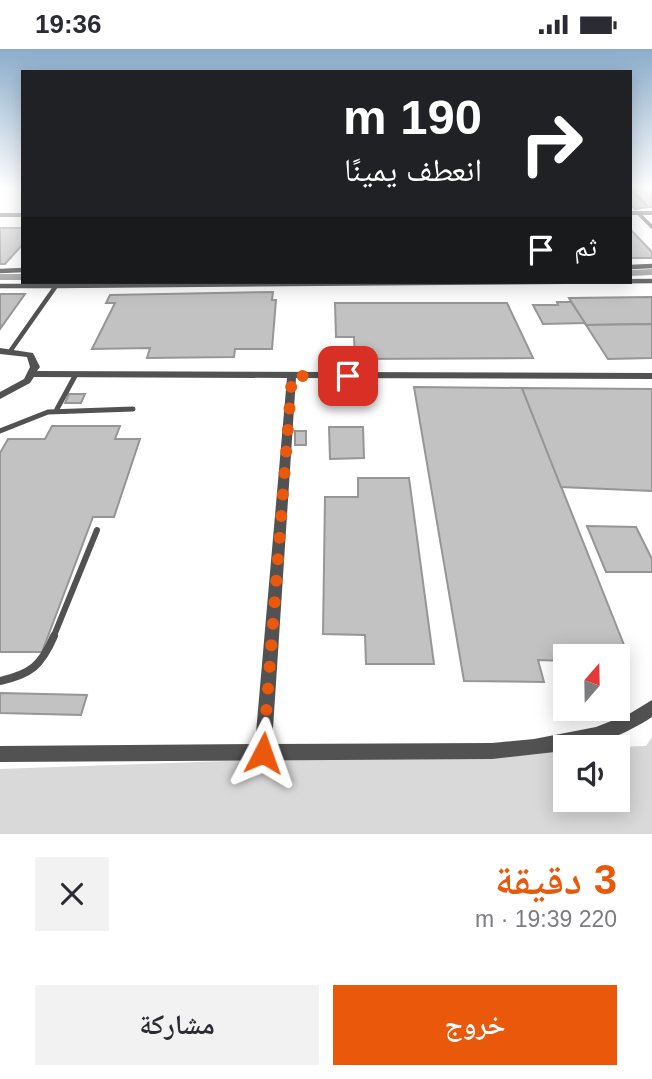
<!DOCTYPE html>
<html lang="ar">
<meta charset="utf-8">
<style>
body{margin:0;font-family:Helvetica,"Noto Naskh Arabic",sans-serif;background:#f2f2f3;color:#2b2b33;direction:rtl;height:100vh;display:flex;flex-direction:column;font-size:26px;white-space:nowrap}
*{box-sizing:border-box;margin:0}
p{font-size:23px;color:#7c7c81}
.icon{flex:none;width:38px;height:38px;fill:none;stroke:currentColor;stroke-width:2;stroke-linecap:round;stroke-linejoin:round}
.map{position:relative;height:785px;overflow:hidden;direction:ltr}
.drawer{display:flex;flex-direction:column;background:#fff;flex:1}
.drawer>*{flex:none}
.hud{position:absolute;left:21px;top:21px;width:611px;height:214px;border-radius:0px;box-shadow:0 4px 18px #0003;direction:rtl;background:#202124;color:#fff;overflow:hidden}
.needle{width:46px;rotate:20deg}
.controls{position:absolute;left:553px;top:595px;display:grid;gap:14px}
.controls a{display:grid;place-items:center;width:77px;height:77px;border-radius:0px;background:#fff;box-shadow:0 4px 18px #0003;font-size:35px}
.pin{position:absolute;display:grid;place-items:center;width:60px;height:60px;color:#fff;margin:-30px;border-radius:14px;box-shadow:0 4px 10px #0006}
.me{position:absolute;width:77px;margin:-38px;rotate:4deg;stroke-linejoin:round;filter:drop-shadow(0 0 5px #0008)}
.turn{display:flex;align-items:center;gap:24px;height:147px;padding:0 35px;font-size:32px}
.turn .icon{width:91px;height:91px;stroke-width:2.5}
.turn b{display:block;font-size:49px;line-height:60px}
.then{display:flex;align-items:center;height:66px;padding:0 35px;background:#0003;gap:14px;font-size:26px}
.round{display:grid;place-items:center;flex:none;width:74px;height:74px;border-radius:0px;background:#f2f2f3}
.headline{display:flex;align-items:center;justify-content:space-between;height:119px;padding:0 35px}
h1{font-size:42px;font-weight:600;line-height:52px;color:#ea580c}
.action{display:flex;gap:14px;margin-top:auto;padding:14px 35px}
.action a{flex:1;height:80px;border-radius:0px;background:#ea580c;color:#fff;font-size:28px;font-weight:600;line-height:80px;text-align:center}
.action a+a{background:#f2f2f3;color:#2b2b33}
.status{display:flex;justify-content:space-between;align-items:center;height:49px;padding:0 35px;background:#fff;direction:ltr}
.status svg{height:19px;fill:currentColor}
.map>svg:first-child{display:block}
.green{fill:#d9d9d9}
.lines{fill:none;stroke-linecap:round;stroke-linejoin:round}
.canal{fill:#a0a0a0;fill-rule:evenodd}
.building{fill:#c2c2c2;stroke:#969696;stroke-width:2}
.service-far4{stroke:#525252;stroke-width:3.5}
.service-far3{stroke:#525252;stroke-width:4.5}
.service-far2{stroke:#525252;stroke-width:5}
.service-far1{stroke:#525252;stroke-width:6}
.service{stroke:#525252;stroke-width:8}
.minor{fill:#525252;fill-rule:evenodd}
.route{stroke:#ea580c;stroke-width:12;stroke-dasharray:0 21.6}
</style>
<div class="status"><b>19:36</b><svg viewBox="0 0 49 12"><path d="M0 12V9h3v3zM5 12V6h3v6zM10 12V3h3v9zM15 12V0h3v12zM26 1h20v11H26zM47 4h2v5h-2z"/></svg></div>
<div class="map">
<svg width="652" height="785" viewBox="0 0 652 785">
<rect width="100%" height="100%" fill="#fff"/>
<!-- green -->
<polygon class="green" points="652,688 652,785 0,785 0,720 565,700 565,751 618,751 618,698 646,697"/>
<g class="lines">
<!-- canal -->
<g class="canal">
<polygon points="652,220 652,226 630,227 630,221"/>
<rect x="0" y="225" width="23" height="6"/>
</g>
</g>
<!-- building -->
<g class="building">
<polygon points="630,138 652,138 652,158 648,158"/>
<polygon points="630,141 648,158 635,160 630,155"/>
<polygon points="0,179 23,179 23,195 5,215 0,215"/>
<polygon points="630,180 652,203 652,209 630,209"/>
<polygon points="273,243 272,251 276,251 272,300 235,300 234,308 147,309 150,299 92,300 115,254 106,254 110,246"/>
<polygon points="0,245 25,245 0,280"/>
<polygon points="652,248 652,275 586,276 569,249"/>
<polygon points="557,253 571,253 585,274 543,275 533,256 558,256"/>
<polygon points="335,254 507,254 533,309 355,310 354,288 336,288"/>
<polygon points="652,275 652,309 608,310 586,276"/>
<polygon points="414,338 522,339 626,601 604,601 607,607 565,607 565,612 538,611 544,633 464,632"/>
<polygon points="522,339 652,340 652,442 561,438"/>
<polygon points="69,345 85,345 81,354 65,354"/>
<polygon points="52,377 120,377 115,390 140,390 114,468 93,468 42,603 0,603 0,404 8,390 45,390"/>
<polygon points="329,378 363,378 364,409 330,410"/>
<rect x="295" y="382" width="11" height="14"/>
<polygon points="358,429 409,429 434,615 366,615 365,586 323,585 325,448 358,448"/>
<polygon points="587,477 636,478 652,510 652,523 606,523"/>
<polygon points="0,644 87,646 81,666 0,664"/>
</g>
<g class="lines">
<!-- service-far4 -->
<polyline class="service-far4" points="638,164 652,178"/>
<!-- service-far3 -->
<g class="service-far3">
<polyline points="630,218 652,217"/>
<polyline points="0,222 23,221"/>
<polyline points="0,237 56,237 11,301"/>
<polyline points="56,237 652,232"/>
</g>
<!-- service-far2 -->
<g class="service-far2">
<polyline points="57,360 75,327"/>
<polyline points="0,382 48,363 133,360"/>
</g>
<!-- service-far1 -->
<polyline class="service-far1" points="53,589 97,481"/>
<!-- service -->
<path class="service" d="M 0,632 C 31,625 41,617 54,587"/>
<!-- minor -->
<g class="minor">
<rect x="630" y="162" width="22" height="4"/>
<rect x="0" y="164" width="23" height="4"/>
<path d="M 0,299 L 33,304 L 40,318 L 37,322 L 652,324 L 652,330 L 296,329 L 272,695 L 492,694 L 534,690 L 596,678 L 629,665 L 652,651 L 652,668 C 626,685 596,698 565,698 L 565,702 L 555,703 L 492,710 L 0,713 L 0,697 L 255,695 L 287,329 L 34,328 L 30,334 L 0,350 L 0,343 L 24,330 L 30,318 L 27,308 L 0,305 Z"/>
</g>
</g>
<!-- sky -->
<linearGradient id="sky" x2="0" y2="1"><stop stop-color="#8baccb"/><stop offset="0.56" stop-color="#fff"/><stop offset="1" stop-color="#fff" stop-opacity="0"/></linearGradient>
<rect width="652" height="248" fill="url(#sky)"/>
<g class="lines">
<!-- route -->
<polyline class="route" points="263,704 292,327 348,327"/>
</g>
</svg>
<div class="controls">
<a><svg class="needle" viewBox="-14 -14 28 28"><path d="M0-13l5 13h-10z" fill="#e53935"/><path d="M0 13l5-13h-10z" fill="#7c7c81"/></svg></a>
<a><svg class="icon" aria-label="sound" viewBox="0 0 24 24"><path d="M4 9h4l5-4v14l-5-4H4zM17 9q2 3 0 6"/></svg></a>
</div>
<div class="pin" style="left:348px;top:327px;background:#d93025"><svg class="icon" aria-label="arrive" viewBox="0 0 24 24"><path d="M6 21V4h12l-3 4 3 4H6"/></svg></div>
<svg class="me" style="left:263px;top:704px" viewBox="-20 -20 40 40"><path d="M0-17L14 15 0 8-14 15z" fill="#ea580c" stroke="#fff" stroke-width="4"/></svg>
<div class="hud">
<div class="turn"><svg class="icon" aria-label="right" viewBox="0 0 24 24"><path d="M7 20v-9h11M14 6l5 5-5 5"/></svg><div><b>190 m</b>انعطف يمينًا</div></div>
<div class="then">ثم<svg class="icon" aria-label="arrive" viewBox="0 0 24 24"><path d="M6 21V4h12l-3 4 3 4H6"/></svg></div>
</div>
</div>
<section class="drawer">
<div class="headline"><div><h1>3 دقيقة</h1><p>220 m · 19:39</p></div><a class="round"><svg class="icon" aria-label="close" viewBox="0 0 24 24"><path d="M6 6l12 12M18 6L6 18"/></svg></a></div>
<div class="action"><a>خروج</a><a>مشاركة</a></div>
</section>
